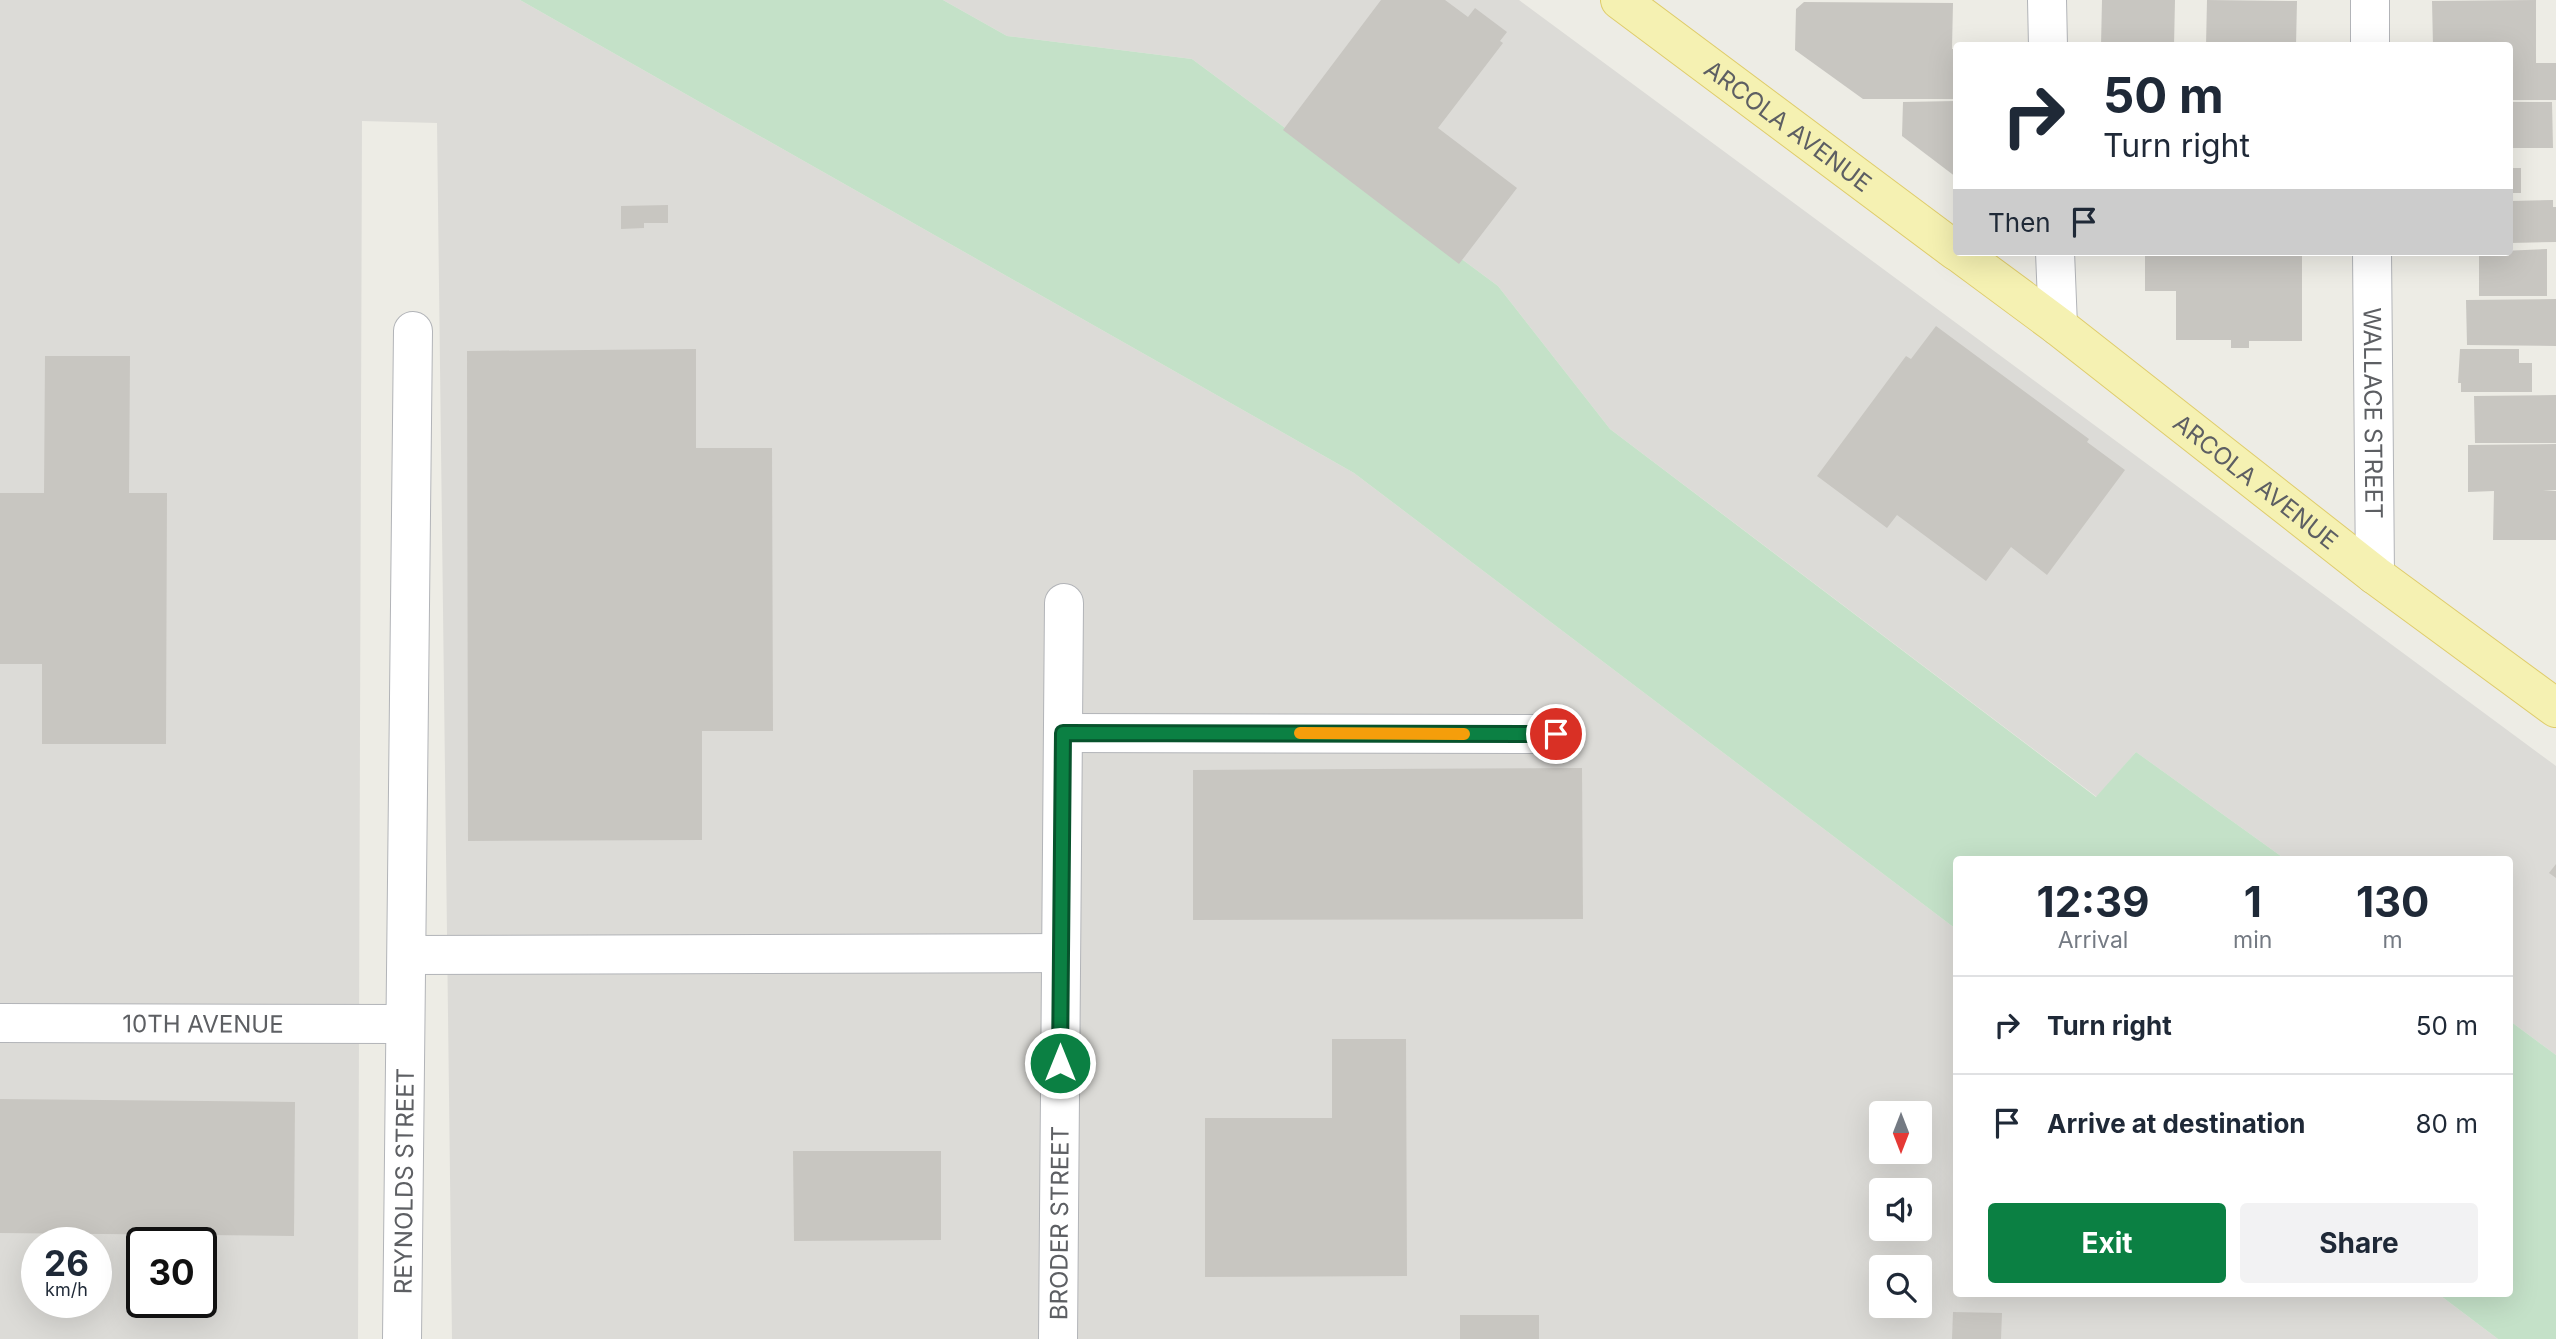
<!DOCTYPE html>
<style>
body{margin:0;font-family:Inter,sans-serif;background:#f2f2f3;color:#1f2937;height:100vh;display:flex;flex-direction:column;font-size:26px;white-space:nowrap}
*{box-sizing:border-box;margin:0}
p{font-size:23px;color:#747a83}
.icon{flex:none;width:38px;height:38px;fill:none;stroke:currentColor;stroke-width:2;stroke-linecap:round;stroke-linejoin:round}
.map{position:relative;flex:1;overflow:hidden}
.details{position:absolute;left:1953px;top:856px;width:560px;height:441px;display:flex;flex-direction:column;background:#fff;border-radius:7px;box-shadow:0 7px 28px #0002}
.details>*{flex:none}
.top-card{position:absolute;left:1953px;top:42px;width:560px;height:214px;border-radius:7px;box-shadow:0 7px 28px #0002;background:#fff;color:#1f2937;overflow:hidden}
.needle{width:46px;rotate:180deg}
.fabs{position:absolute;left:1869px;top:1101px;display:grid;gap:14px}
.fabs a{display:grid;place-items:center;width:63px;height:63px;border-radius:7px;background:#fff;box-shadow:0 7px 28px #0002;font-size:35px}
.speed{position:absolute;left:21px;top:1227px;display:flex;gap:14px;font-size:35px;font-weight:700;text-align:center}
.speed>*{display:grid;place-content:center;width:91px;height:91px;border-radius:50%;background:#fff;box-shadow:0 7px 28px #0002;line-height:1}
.speed small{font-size:18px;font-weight:400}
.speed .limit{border:4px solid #111;border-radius:10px;background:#fff;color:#111}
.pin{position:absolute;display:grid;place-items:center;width:60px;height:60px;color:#fff;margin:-30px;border:4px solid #fff;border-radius:50%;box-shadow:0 2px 7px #0007}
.me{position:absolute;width:77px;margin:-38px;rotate:0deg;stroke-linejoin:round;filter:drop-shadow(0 0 5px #0008)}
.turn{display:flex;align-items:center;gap:24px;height:147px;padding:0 35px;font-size:32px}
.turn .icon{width:91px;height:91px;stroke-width:2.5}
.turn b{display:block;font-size:49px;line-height:60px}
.then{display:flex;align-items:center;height:66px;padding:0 35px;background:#0003;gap:14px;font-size:26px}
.eta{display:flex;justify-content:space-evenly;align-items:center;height:119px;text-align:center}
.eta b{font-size:42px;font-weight:700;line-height:49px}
.primary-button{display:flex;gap:14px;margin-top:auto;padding:14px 35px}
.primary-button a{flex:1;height:80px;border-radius:7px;background:#0b8043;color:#fff;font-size:28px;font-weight:700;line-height:80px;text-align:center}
.primary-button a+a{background:#f2f2f3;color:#1f2937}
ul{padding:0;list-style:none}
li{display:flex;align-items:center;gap:21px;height:98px;padding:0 35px;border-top:2px solid #e0e1e3}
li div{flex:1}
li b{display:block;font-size:26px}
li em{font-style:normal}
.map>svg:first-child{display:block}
.industrial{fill:#dcdbd7;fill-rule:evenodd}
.green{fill:#c4e1c8}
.building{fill:#c8c6c1}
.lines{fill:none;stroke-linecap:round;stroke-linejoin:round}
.minor-casing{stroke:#b2b4b8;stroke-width:40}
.major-casing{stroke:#dfcc6b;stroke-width:40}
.minor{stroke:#fff;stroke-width:38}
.major{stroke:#f5f1b2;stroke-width:38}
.route-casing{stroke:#07532c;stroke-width:18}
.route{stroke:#0b8043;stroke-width:12}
.slow{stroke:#f59e0b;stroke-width:12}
.labels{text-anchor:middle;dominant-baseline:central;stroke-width:6;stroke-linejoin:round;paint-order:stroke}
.street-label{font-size:24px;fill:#5d5f63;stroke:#fff}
</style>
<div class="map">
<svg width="2556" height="1339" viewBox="0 0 2556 1339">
<rect width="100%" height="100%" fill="#edece5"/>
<!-- industrial -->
<g class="industrial">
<path d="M 0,0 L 520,0 L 1354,473 L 1956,929 L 1956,1293 L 2437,1293 L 2498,1339 L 452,1339 L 437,123 L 362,121 L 358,1339 L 0,1339 ZM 1881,1113 L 1920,1113 L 1920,1152 L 1881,1152 ZM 1881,1190 L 1920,1190 L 1920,1228 L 1881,1228 ZM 37,1242 L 96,1242 L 96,1302 L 37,1302 ZM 142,1242 L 201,1242 L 201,1302 L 142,1302 ZM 1881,1267 L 1920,1267 L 1920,1306 L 1881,1306 Z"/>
<polygon points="943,0 1519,0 2556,766 2556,1055 2510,1021 2510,859 2285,859 2136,752 2097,797 1610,429 1498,286 1192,59 1007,36"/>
</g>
<!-- green -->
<g class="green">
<polygon points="520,0 943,0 1007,36 1192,59 1498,286 1610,429 2096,797 2136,752 2285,859 1956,859 1956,929 1354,473"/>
<polygon points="2510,1021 2556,1055 2556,1339 2498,1339 2437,1293 2510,1293"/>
</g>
<!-- building -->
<g class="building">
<polygon points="1381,0 1445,0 1468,17 1475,8 1507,32 1500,41 1503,43 1438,128 1517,188 1459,264 1283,130"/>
<polygon points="2102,0 2175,0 2174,46 2101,46"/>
<polygon points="2207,0 2297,1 2296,46 2206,46"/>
<polygon points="2536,0 2536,63 2556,63 2556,100 2510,100 2510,46 2433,46 2432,1"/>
<polygon points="1804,2 1953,3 1952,49 1956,49 1956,99 1863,99 1795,50 1796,9"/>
<polygon points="1956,101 1956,177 1902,136 1903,102"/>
<polygon points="2510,102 2552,102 2553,148 2510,148"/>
<rect x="2510" y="168" width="11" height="25"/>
<polygon points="2553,200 2553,207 2556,207 2556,242 2510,243 2510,201"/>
<polygon points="668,205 668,223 644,223 644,228 621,229 621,206"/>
<polygon points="2547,249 2547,296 2479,296 2479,252"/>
<polygon points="2145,252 2302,252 2302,341 2249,341 2249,348 2231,348 2231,340 2176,340 2176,291 2145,291"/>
<polygon points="2556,299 2556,346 2467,345 2466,300"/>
<polygon points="1936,326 2089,439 2087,442 2125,470 2047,575 2011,547 1986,581 1897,515 1887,528 1817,476 1906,356 1911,359"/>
<polygon points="696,349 696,448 772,448 773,731 702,731 702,840 468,841 467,351"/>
<polygon points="2460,349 2519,349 2519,363 2532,363 2532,392 2461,392 2461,383 2458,383"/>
<polygon points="45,356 130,356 129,493 167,493 166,744 42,744 42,664 0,664 0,493 44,493"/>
<polygon points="2556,395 2556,443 2475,443 2474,396"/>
<polygon points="2556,444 2556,490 2543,490 2556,491 2556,540 2493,540 2494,491 2468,492 2468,445"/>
<polygon points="1582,768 1583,919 1193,920 1193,770"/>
<polygon points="2556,864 2556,878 2549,873"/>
<polygon points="1332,1039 1406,1039 1407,1276 1205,1277 1205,1118 1332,1118"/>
<polygon points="0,1099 295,1102 294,1236 0,1233"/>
<polygon points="793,1151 941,1151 941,1240 794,1241"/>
<polygon points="1953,1312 2002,1313 2001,1339 1952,1339"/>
<rect x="1460" y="1315" width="79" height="24"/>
</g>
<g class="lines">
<!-- minor casing -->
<g class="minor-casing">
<g id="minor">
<polyline points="2047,0 2048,46"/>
<polyline points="2370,0 2370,46"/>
<polyline points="2055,252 2058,326"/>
<path id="s1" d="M 2372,252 L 2375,575"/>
<polyline points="1063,733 1555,734"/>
<polyline points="407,955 1061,953"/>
<path id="s2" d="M 0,1023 L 405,1024"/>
<path id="s3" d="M 402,1339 L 413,331"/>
<path id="s4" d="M 1058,1339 L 1064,603"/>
</g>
</g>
<!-- major casing -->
<g class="major-casing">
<g id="major">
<path id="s5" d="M 1620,0 L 1956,251"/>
<path id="s6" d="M 1958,252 L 2058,326 L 2375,575 L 2556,708"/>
</g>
</g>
<!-- minor -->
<use href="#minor" class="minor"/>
<!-- major -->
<use href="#major" class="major"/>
</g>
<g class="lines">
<!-- route casing -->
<g class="route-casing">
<polyline id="route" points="1060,1063 1063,733 1556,734"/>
</g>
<!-- route -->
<use href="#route" class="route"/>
<!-- slow -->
<polyline class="slow" points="1300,733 1464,734"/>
</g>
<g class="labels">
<!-- street labels -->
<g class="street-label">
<text stroke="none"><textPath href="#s5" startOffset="210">ARCOLA AVENUE</textPath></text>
<text stroke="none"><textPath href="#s1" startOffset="161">WALLACE STREET</textPath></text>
<text stroke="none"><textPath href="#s6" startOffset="376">ARCOLA AVENUE</textPath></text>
<text stroke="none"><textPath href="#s2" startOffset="203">10TH AVENUE</textPath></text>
<text stroke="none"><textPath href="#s3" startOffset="158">REYNOLDS STREET</textPath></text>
<text stroke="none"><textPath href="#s4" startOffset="116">BRODER STREET</textPath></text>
</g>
</g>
</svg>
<div class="fabs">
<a><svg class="needle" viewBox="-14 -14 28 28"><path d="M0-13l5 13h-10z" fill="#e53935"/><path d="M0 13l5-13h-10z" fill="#747a83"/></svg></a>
<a><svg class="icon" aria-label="sound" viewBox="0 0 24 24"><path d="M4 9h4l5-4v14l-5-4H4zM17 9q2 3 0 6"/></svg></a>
<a><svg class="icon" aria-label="search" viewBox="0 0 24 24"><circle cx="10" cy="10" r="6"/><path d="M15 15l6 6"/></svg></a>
</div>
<div class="speed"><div>26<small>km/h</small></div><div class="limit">30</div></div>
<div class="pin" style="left:1556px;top:734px;background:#d93025"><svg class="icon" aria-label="arrive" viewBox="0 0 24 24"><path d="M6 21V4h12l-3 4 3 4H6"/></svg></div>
<svg class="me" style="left:1060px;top:1063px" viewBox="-20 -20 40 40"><circle r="17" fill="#0b8043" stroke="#fff" stroke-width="3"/><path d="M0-11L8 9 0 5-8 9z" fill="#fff"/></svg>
<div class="top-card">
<div class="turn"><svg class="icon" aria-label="right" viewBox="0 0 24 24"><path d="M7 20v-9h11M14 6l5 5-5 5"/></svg><div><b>50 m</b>Turn right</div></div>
<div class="then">Then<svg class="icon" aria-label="arrive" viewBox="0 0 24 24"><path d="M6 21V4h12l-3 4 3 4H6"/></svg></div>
</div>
<section class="details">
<div class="eta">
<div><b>12:39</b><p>Arrival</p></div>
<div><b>1</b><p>min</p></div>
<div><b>130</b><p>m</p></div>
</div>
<ul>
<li><svg class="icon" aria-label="right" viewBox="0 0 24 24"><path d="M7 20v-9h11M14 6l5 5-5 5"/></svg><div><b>Turn right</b></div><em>50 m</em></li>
<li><svg class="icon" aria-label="arrive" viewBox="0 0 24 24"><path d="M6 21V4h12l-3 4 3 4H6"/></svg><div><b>Arrive at destination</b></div><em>80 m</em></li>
</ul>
<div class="primary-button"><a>Exit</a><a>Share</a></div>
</section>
</div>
